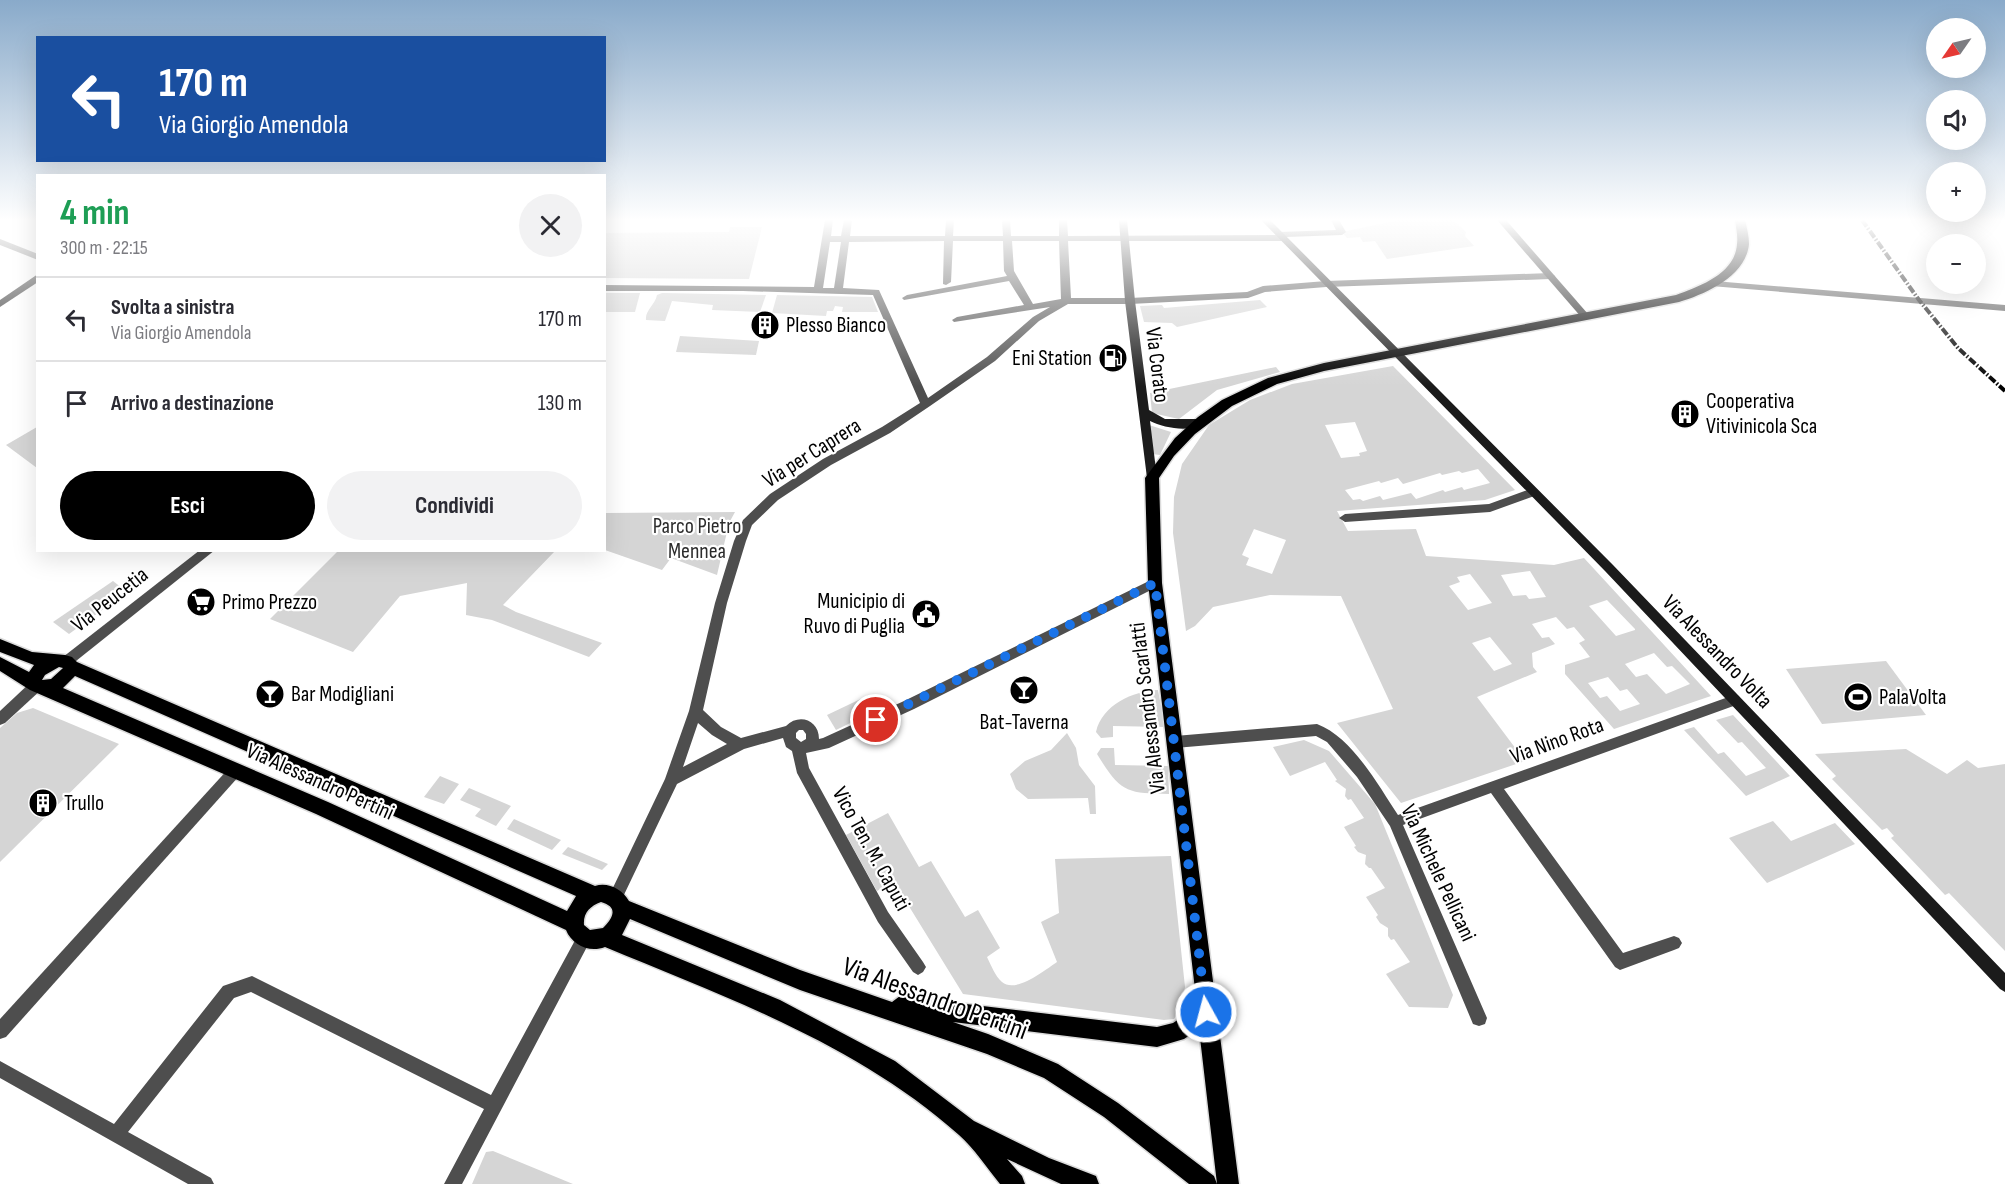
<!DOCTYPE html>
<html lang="it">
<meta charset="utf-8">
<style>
body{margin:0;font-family:"Sofia Sans Condensed",sans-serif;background:#f2f2f3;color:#2b2b33;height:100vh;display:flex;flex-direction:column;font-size:22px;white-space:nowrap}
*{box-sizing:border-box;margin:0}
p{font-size:20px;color:#7c7c81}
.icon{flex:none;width:33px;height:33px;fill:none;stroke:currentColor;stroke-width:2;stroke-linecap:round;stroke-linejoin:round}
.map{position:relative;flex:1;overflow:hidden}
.drawer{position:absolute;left:36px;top:174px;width:570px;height:378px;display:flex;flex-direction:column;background:#fff;border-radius:0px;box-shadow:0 6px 24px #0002}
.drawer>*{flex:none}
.banner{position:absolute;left:36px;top:36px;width:570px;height:126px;border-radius:0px;box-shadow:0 6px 24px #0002;background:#1a4fa0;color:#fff;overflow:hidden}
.needle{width:39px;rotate:236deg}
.buttons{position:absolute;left:1926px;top:18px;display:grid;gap:12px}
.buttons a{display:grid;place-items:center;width:60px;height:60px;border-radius:50%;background:#fff;box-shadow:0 6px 24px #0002;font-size:30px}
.pin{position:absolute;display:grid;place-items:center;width:51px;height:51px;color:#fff;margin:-26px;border:3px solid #fff;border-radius:50%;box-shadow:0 2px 6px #0007}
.me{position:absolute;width:66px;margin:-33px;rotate:353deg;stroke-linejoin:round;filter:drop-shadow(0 0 4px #0008)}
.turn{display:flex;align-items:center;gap:21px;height:126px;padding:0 24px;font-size:27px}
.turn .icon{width:78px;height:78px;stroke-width:2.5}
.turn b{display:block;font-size:42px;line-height:51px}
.round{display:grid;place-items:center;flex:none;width:63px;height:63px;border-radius:32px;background:#f2f2f3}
.headline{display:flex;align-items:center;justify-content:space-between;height:102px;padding:0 24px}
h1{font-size:36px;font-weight:700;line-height:45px;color:#1e9e55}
.primary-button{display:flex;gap:12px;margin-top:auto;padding:12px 24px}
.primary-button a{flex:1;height:69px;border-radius:36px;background:#000;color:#fff;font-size:24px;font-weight:700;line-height:69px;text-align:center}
.primary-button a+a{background:#f2f2f3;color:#2b2b33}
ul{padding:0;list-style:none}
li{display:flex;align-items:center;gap:18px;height:84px;padding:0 24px;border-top:2px solid #e1e1e2}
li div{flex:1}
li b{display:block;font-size:22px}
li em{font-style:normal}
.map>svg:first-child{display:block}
.green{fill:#d5d5d5;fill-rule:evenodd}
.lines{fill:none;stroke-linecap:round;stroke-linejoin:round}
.primary-casing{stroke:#dbdbdb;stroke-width:3}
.street{fill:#4e4e4e;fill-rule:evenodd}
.secondary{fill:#1b1b1b;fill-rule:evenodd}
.primary{fill:#000;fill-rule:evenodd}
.rail{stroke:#000;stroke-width:4;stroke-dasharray:8 2 1.5 2;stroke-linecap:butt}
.route{stroke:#1a73e8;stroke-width:10;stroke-dasharray:0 18}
.labels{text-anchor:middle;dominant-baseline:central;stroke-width:4.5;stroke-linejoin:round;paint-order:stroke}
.poi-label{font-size:22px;fill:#000;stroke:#fff;text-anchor:start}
.street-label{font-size:22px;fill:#000;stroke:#fff}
.park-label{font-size:22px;fill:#2c2c2c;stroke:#fff}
.near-street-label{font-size:27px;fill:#000;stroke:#fff}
</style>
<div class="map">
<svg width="2005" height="1184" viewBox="0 0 2005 1184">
<rect width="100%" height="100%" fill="#fff"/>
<!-- green -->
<g class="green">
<polygon points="1399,220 1453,220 1466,232 1465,236 1474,246 1387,259 1375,241 1363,242 1360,237 1347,238 1342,232"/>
<polygon points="730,227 762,227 749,279 605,278 605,233 729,232"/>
<polygon points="605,293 640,293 635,312 605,312"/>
<path d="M 662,293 L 664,293 L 766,295 L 760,312 L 712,310 L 713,305 L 672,301 L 665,321 L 646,320 C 645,310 655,305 657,295 Z"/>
<polygon points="777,295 872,297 878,312 842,312 843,307 835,306 833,311 827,311 826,316 772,313"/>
<polygon points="1260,300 1267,307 1177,327 1172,323 1144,322 1140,306 1162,305 1164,308"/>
<polygon points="680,336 759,341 756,355 676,352"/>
<path d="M 1393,366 L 1515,490 L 1485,500 L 1337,511 L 1348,531 L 1416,529 L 1426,556 L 1554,565 L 1584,558 L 1711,696 L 1614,729 L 1565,674 L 1565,665 L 1590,657 L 1579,643 L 1585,640 L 1574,627 L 1567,629 L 1556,617 L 1532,624 L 1542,638 L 1549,637 L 1555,644 L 1532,653 L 1533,667 L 1537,672 L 1477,697 L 1525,761 L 1401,803 L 1337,723 L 1393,709 L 1341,596 L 1270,595 L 1213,607 L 1195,626 L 1186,631 L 1173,533 L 1174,497 L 1182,464 L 1209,425 L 1250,400 L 1292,384 ZM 1355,422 L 1367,451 L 1359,453 L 1360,456 L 1341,458 L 1325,425 ZM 1478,469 L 1490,483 L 1464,490 L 1462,487 L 1445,492 L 1443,490 L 1416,499 L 1411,493 L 1383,500 L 1380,496 L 1363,501 L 1360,499 L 1353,500 L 1345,490 L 1379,481 L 1381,483 L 1398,478 L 1403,484 L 1440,473 L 1442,475 L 1459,471 L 1462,473 ZM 1254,529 L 1286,540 L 1272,574 L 1246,565 L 1249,558 L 1242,555 ZM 1530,571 L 1546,597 L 1529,599 L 1526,595 L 1513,596 L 1501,575 ZM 1470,574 L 1492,603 L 1468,610 L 1449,586 L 1460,582 L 1457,577 ZM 1607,600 L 1635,629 L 1635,630 L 1616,636 L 1589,606 ZM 1490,637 L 1512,664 L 1494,671 L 1472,643 ZM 1654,653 L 1667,667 L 1672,666 L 1690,684 L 1666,694 L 1647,674 L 1636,677 L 1625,664 ZM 1608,677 L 1620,691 L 1627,689 L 1640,704 L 1620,711 L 1607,696 L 1600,698 L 1588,683 Z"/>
<polygon points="1276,367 1280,372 1217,390 1179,419 1152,413 1150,393"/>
<polygon points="1149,425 1171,432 1160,455 1152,454"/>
<polygon points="37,427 37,468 6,445"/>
<polygon points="735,512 729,523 717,575 671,558 662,570 605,550 605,513"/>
<polygon points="338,551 555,551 503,605 516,612 602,643 589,657 492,620 466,615 467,583 400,596 353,652 270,619"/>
<polygon points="113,581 127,592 69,634 53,622"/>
<polygon points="1886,661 1926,715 1822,724 1786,669"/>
<path d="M 1158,690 L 1165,727 L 1113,726 L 1113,737 L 1101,738 L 1096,732 C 1102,705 1133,691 1158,690 Z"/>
<polygon points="869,695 879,709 836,730 827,715"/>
<polygon points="33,708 119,744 0,862 0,728 17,713"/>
<polygon points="1733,715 1790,776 1746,796 1684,730 1694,727 1718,754 1724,752 1746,776 1766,768 1742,742 1738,743 1716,720"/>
<polygon points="1067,733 1076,748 1079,765 1095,786 1096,814 1090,814 1088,798 1028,799 1016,789 1010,774 1025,761 1051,750"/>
<polygon points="1304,740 1329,751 1375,804 1453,995 1448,1008 1409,1007 1386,974 1410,962 1394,939 1391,940 1388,936 1388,928 1380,923 1376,917 1378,915 1366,897 1385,888 1371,868 1369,868 1365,864 1366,855 1358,852 1354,847 1356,846 1344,827 1364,818 1351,799 1348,800 1345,796 1346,789 1335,781 1337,780 1325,762 1290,776 1273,747"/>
<path d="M 1101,748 L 1114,748 L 1115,765 L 1168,766 L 1169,794 C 1126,793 1121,793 1097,754 Z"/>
<polygon points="1906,749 1947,774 1967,760 1978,768 2005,764 2005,951 1949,893 1945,895 1891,838 1894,836 1887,828 1882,830 1832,779 1836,776 1815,754"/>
<polygon points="440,776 459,784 444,804 424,797"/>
<polygon points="469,788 511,806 496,826 475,816 481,809 460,800"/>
<path d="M 888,813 L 919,867 L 931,861 L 965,917 L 978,910 L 1000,948 L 987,957 C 991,965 995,976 1002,982 C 1016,994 1045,970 1057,962 L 1041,922 L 1059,913 L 1055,859 L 1171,856 L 1185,987 L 1181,1009 L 1174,1019 L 1164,1020 L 963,994 L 894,882 L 877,891 L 846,835 Z"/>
<polygon points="514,819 561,840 552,850 507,829"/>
<polygon points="1773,821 1791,841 1835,823 1855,844 1767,883 1729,838"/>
<polygon points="568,847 608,864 602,870 562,854"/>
<polygon points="493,1151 573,1184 472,1184 486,1152"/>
</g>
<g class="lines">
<!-- primary casing -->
<g class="primary-casing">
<path id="primary" d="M 1735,220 L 1745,220 C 1747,228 1749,236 1749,244 C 1746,276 1706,294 1679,302 L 1324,371 L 1277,384 L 1232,406 L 1195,434 L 1174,456 L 1159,478 L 1162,583 L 1239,1184 L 1217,1184 L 1199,1029 L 1184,1039 L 1157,1047 L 953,1022 L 988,1034 L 1058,1064 L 1118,1103 L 1214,1176 L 1217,1184 L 1189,1184 L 1104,1117 L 1044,1078 L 987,1054 L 800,990 L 630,919 L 622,935 L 780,1000 L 895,1061 L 974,1121 L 1049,1158 L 1096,1176 L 1099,1184 L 1061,1184 L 1007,1159 L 1022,1176 L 1025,1184 L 1000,1184 C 987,1168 974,1148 959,1135 C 858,1045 728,998 605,947 C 589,953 572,945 566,930 L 316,814 L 30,690 L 0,671 L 0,657 L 29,672 L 34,665 L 0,652 L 0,639 L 32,652 L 65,655 L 72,657 L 77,662 L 595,886 C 608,882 622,889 629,901 L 800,970 L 892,1002 L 900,996 L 1157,1027 L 1173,1023 L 1197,1007 L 1148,583 L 1145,478 L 1175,438 L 1198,417 L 1222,400 L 1268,378 L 1324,363 L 1676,295 C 1700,286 1735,274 1737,244 C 1738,236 1736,228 1735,220 ZM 59,667 L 63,668 L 51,679 L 42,680 L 45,675 ZM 75,676 L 576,896 L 567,911 L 328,802 L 63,688 ZM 601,902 C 619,907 613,918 603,928 L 590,930 L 584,925 C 583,913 590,906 601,902 Z"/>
</g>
<!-- street -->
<g class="street">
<path d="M 825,220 L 833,220 L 831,236 L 841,236 L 844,220 L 852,220 L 850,236 L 945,236 L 946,220 L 954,220 L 953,236 L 1003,236 L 1002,220 L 1010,220 L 1011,236 L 1059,236 L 1059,220 L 1067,220 L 1068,236 L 1275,235 L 1279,232 L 1336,230 L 1331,220 L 1339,220 L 1346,232 L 1342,235 L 1286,237 L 1282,241 L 1068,241 L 1071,298 L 1130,298 L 1247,292 L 1263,286 L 1326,281 L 1550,273 L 1555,276 L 1550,279 L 1326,287 L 1265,292 L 1248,298 L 1130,304 L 1068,304 L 1039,321 L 995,361 L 930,406 L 890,433 L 831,465 L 778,500 L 752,525 L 746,541 L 727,603 L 703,710 L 721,727 L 741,738 L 786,726 C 799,713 819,720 819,739 L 823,738 L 904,701 L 1151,580 L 1159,580 L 1161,583 L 1159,586 L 914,709 L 829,748 L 806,753 L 809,768 L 888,912 L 923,962 L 926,967 L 923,972 L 918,975 L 913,972 L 878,922 L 797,773 L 792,751 L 786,747 L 783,738 L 744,749 L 677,784 L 621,901 L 616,903 L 611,901 L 609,896 L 665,779 L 689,711 L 715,603 L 734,541 L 743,520 L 770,494 L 823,459 L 882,427 L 920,403 L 873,295 L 743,291 L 604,291 L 604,285 L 814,287 ZM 944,241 L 943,284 L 946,285 L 951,282 L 953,241 L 1003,241 L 1004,271 L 1007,276 L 907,295 L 902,298 L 904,300 L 1009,281 L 1024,305 L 957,317 L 952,320 L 954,322 L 1050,307 L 1033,317 L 987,357 L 928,398 L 879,290 L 843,288 L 849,242 ZM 1012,241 L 1059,241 L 1061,299 L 1033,304 L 1014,271 ZM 830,242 L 841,242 L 834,288 L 823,288 ZM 698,723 L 712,735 L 727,744 L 683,767 ZM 799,730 L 803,730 L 806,734 L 806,739 L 801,742 L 796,738 L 796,733 Z"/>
<polygon points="0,239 38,254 38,260 0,245"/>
<polygon points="1714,281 2005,305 2005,311 1711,286 1711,282"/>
<polygon points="1533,488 1539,492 1537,495 1490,512 1345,522 1339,518 1345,514 1489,504"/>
<polygon points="200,550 215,550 71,665 67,666 63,665 61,661 63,657"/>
<polygon points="37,680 42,681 43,685 42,689 5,723 0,725 0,711 32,681"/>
<path d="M 1734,695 L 1739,696 L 1740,700 L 1739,704 L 1504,789 L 1623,953 L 1674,936 L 1679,938 L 1682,943 L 1679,948 L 1674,950 L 1620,970 L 1615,967 L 1491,793 L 1403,825 L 1487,1018 L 1485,1024 L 1479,1026 L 1473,1024 L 1390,826 L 1357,777 L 1327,742 L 1316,736 L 1175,748 L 1170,746 L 1168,742 L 1170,738 L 1175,736 L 1317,724 C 1352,737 1378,785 1398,815 Z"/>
<polygon points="235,765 240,767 242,771 240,775 6,1037 0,1039 0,1019 230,767"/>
<polygon points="584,931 589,933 592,938 589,943 462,1184 444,1184 484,1109 251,992 234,998 128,1132 211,1178 214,1184 188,1184 0,1078 0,1061 114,1124 223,986 252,976 491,1095 579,933"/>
</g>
<!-- secondary -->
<g class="secondary">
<path d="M 1119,220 L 1127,220 L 1135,301 L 1149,410 L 1165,419 L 1198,419 L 1203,423 C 1191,433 1164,428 1150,421 L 1157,478 L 1152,482 L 1147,478 L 1125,301 Z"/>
<polygon points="1261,220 1270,220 1613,565 2005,973 2005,992 2000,989 1605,571"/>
<polygon points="1497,220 1506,220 1588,314 1588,318 1582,318"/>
<polygon points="38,274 38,282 0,307 0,300"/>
</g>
<!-- primary -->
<use href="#primary" class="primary"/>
<!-- rail -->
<polyline class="rail" points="1862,220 1919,300 1958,348 2005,391"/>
</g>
<!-- sky -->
<linearGradient id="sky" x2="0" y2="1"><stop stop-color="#89aaca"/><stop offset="0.57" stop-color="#fff"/><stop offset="1" stop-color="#fff" stop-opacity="0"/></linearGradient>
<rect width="2005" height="386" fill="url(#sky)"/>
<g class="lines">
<!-- route -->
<polyline class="route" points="876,720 1155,583 1206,1012"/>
</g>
<!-- icons -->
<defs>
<g id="building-disc" transform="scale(1.5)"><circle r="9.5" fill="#000" stroke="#fff"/><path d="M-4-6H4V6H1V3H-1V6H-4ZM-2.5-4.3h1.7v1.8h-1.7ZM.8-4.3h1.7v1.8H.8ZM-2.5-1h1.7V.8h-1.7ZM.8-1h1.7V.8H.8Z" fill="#fff"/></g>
<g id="fuel-disc" transform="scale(1.5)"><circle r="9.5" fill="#000" stroke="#fff"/><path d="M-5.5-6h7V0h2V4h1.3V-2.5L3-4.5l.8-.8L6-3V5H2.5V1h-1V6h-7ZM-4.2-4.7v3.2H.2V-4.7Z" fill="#fff"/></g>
<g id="supermarket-disc" transform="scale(1.5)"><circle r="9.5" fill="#000" stroke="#fff"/><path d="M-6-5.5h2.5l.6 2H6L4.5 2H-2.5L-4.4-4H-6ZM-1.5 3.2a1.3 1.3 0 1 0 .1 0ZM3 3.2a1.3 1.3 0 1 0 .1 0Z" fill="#fff"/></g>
<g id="civic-disc" transform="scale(1.5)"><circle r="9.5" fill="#000" stroke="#fff"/><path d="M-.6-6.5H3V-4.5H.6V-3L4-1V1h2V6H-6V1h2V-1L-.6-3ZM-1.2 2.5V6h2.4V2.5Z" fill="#fff"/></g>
<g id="bar-disc" transform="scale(1.5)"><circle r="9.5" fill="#000" stroke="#fff"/><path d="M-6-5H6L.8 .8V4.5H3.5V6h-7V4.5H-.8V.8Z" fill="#fff"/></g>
<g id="stadium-disc" transform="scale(1.5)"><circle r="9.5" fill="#000" stroke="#fff"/><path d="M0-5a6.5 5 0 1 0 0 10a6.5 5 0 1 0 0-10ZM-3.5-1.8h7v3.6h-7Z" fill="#fff"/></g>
</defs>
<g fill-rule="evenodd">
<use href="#building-disc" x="765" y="325"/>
<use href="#fuel-disc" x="1113" y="358"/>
<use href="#building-disc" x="1685" y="414"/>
<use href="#supermarket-disc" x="201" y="602"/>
<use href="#civic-disc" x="926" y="614"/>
<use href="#bar-disc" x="1024" y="690"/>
<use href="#bar-disc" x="270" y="694"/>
<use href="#stadium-disc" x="1858" y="697"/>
<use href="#building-disc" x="43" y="803"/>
</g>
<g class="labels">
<!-- poi labels -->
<g class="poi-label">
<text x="786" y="325">Plesso Bianco</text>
<text x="1092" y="358" text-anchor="end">Eni Station</text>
<text x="1706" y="401">Cooperativa<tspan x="1706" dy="25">Vitivinicola Sca</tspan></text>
<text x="905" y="601" text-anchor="end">Municipio di<tspan x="905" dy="25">Ruvo di Puglia</tspan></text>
<text x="222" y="602">Primo Prezzo</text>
<text x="291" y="694">Bar Modigliani</text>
<text x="1879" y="697">PalaVolta</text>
<text x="1024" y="722" text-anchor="middle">Bat-Taverna</text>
<text x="64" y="803">Trullo</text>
</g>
<!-- street labels -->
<g class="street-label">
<text transform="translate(1157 365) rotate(83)">Via Corato</text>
<text transform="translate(812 453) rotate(-32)">Via per Caprera</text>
<text transform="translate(110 600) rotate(-38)">Via Peucetia</text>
<text transform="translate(1717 652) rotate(46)">Via Alessandro Volta</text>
<text transform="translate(1148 708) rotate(-97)">Via Alessandro Scarlatti</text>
<text transform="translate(1557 741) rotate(-20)">Via Nino Rota</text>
<text transform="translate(320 782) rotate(24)">Via Alessandro Pertini</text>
<text transform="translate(871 849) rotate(61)">Vico Ten. M. Caputi</text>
<text transform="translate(1438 873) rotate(65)">Via Michele Pellicani</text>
</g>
<!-- park labels -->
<g class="park-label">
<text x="697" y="526">Parco Pietro<tspan x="697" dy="25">Mennea</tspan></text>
</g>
<!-- near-street labels -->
<g class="near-street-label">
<text transform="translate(935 999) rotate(20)">Via Alessandro Pertini</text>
</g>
</g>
</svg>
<div class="buttons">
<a><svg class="needle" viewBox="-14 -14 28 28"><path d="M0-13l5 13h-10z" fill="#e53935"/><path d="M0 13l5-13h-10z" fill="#7c7c81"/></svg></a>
<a><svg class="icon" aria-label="sound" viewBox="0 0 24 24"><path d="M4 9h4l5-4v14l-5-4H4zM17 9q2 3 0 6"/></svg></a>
<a>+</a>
<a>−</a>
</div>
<div class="pin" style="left:876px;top:720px;background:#d93025"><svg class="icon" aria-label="arrive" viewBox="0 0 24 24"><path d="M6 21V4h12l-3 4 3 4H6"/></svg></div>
<svg class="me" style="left:1206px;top:1012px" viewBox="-20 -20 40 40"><circle r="17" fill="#1a73e8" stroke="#fff" stroke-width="3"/><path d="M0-11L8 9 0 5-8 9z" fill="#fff"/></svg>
<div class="banner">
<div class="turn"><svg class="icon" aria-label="left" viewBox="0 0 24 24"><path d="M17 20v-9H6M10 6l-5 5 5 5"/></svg><div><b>170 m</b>Via Giorgio Amendola</div></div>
</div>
<section class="drawer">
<div class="headline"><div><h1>4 min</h1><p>300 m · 22:15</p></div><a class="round"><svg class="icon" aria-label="close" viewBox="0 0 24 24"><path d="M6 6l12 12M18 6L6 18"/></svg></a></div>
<ul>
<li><svg class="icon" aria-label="left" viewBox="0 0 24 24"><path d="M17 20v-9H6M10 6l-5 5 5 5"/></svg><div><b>Svolta a sinistra</b><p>Via Giorgio Amendola</p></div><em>170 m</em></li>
<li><svg class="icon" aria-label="arrive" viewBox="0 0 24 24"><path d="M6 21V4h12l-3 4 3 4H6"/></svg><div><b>Arrivo a destinazione</b></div><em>130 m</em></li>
</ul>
<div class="primary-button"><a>Esci</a><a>Condividi</a></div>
</section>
</div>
